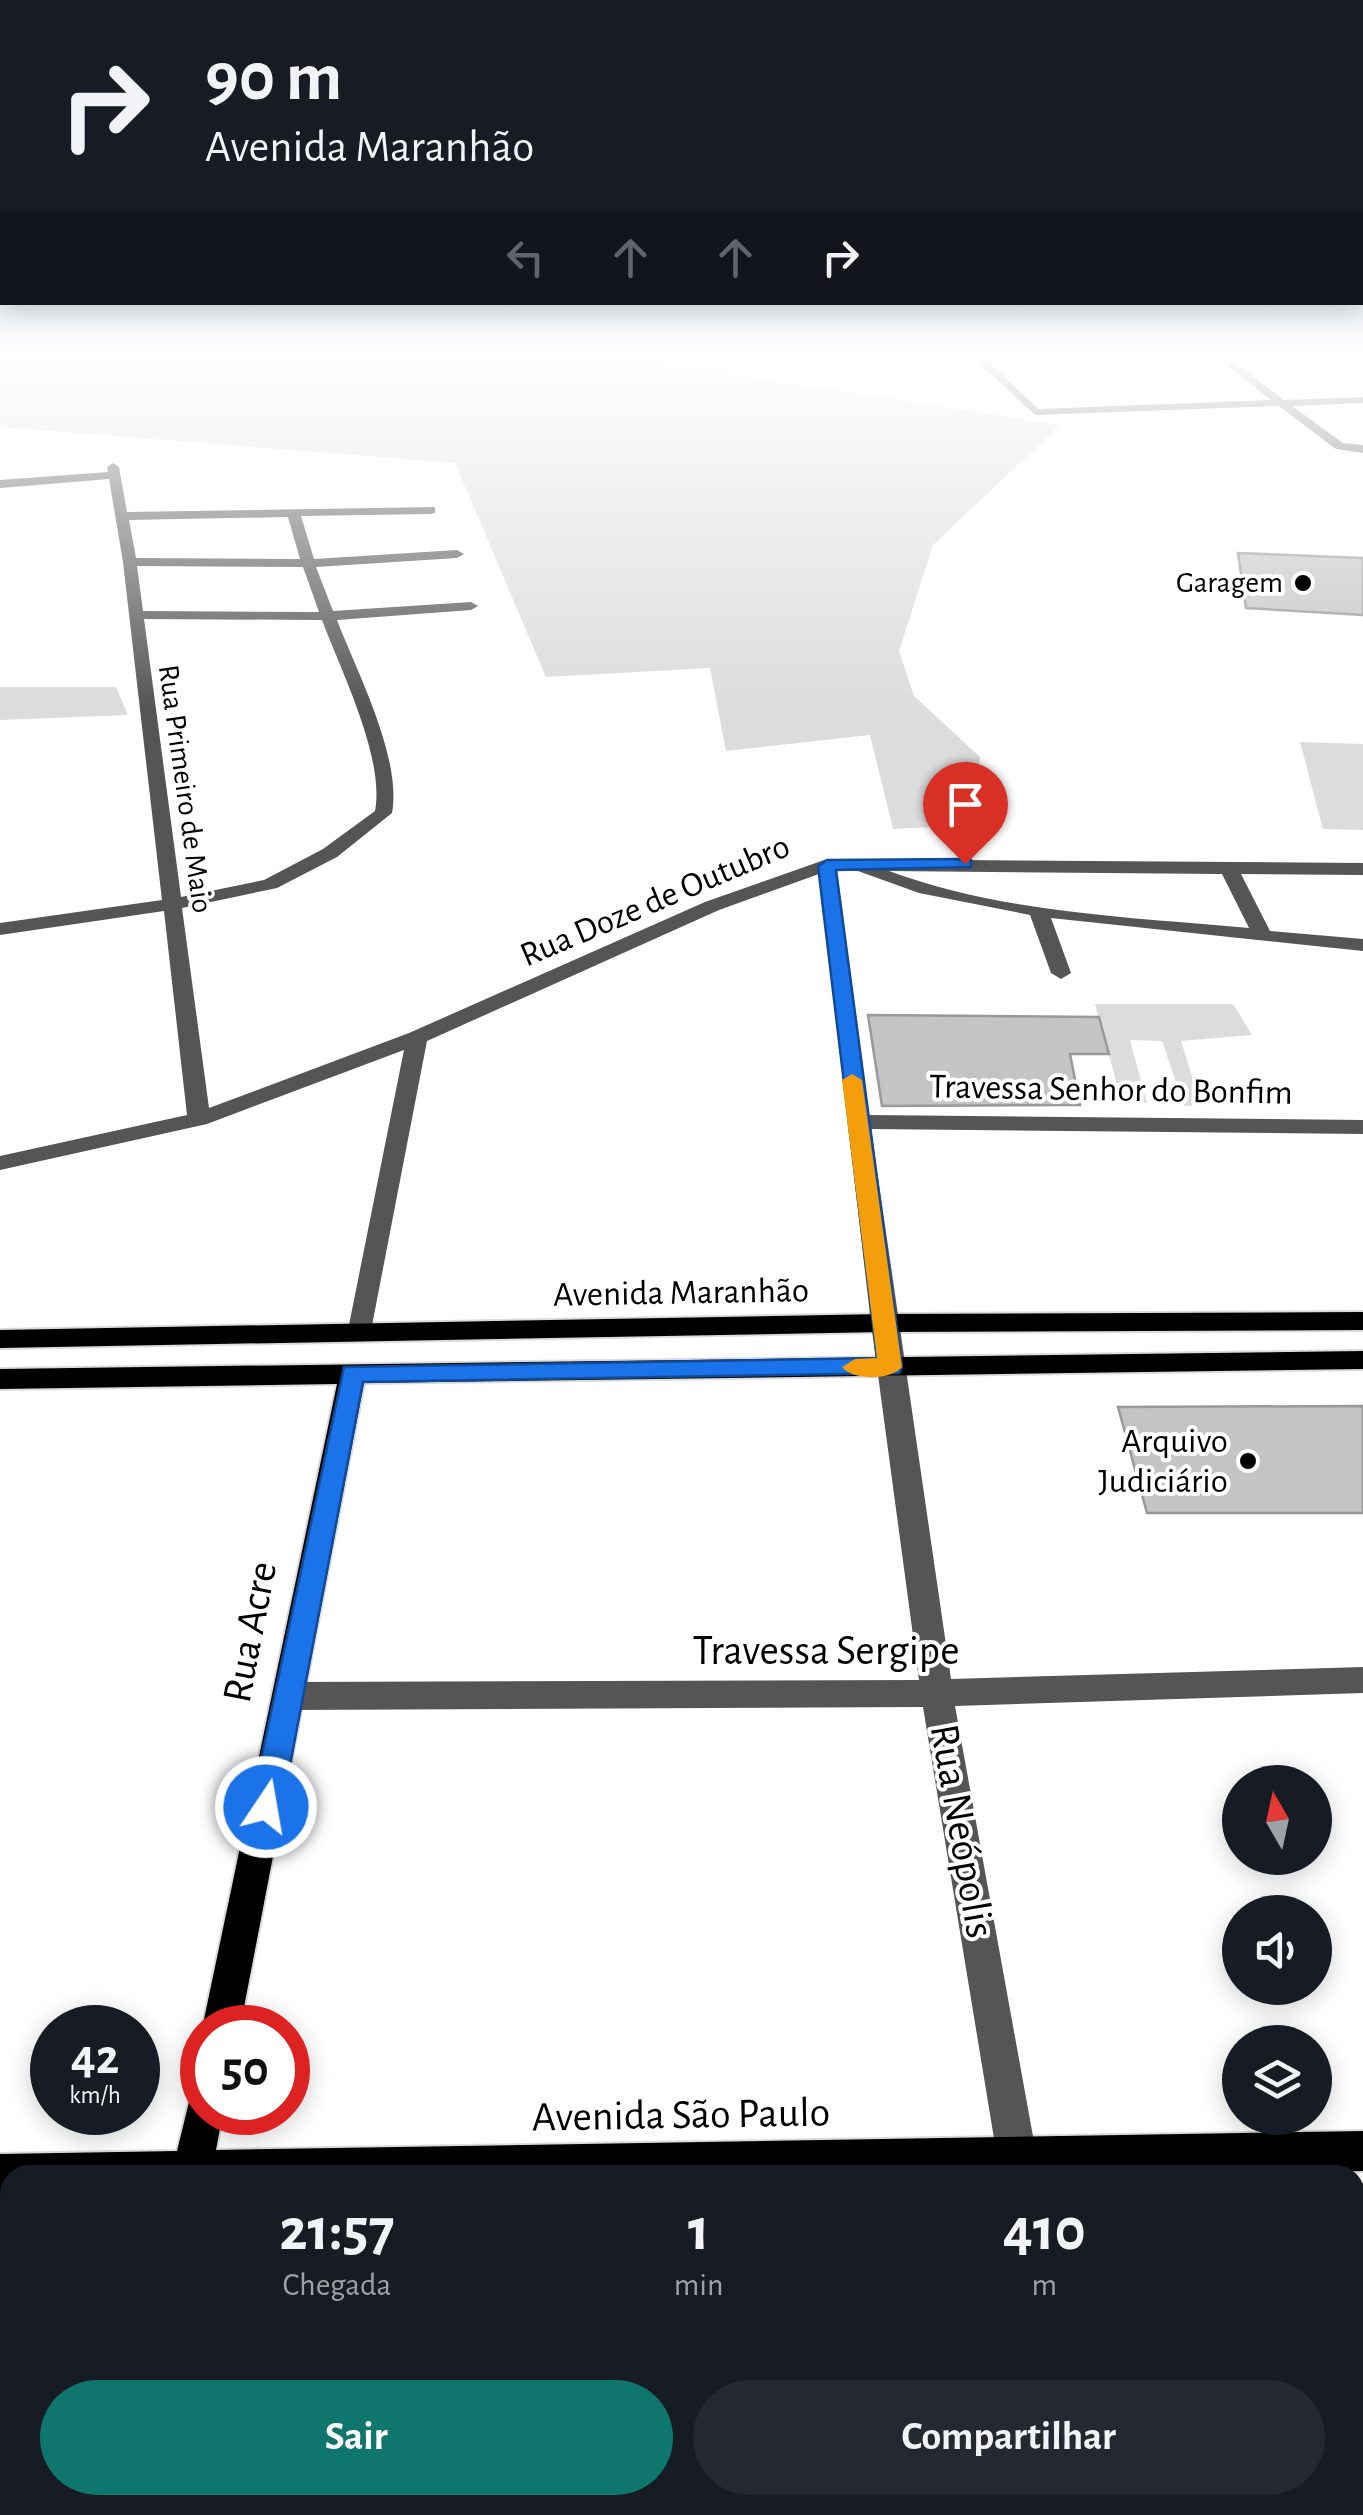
<!DOCTYPE html>
<html lang="pt">
<meta charset="utf-8">
<style>
body{margin:0;font-family:"Alegreya Sans",sans-serif;background:#242831;color:#f1f3f6;height:100vh;display:flex;flex-direction:column;font-size:38px;white-space:nowrap}
*{box-sizing:border-box;margin:0}
p{font-size:32px;color:#9ea1a6}
.icon{flex:none;width:55px;height:55px;fill:none;stroke:currentColor;stroke-width:2;stroke-linecap:round;stroke-linejoin:round}
.map{position:relative;flex:1;overflow:hidden}
.details{position:absolute;left:0px;top:2165px;width:1365px;height:350px;display:flex;flex-direction:column;background:#171b24;border-radius:30px 30px 0 0;box-shadow:0 5px 25px #0003}
.details>*{flex:none}
.top-card{position:absolute;left:0px;top:0px;width:1365px;height:305px;box-shadow:0 5px 25px #0003;background:#171b24;color:#f1f3f6;overflow:hidden}
.needle{width:65px;rotate:351deg}
.buttons{position:absolute;left:1222px;top:1765px;display:grid;gap:20px}
.buttons a{display:grid;place-items:center;width:110px;height:110px;border-radius:50%;background:#171b24;box-shadow:0 5px 25px #0003;font-size:50px}
.speed{position:absolute;left:30px;top:2005px;display:flex;gap:20px;font-size:50px;font-weight:700;text-align:center}
.speed>*{display:grid;place-content:center;width:130px;height:130px;border-radius:50%;background:#171b24;box-shadow:0 5px 25px #0003;line-height:1}
.speed small{font-size:25px;font-weight:400}
.speed .limit{border:15px solid #d22;background:#fff;color:#111}
.pin{position:absolute;display:grid;place-items:center;width:85px;height:85px;color:#fff;margin:-102px -42px;border-radius:50% 50% 50% 0;rotate:-45deg;box-shadow:0 0 10px #0007}
.pin .icon{rotate:45deg}
.me{position:absolute;width:110px;margin:-55px;rotate:12deg;stroke-linejoin:round;filter:drop-shadow(0 0 8px #0008)}
.turn{display:flex;align-items:center;gap:35px;height:210px;padding:0 40px;font-size:45px}
.turn .icon{width:130px;height:130px;stroke-width:2.5}
.turn b{display:block;font-size:70px;line-height:85px}
.lanes{display:flex;align-items:center;height:95px;padding:0 40px;background:#0003;justify-content:center;gap:50px;direction:ltr}
.lanes .off{opacity:.35}
.eta{display:flex;justify-content:space-evenly;align-items:center;height:170px;text-align:center}
.eta b{font-size:60px;font-weight:700;line-height:70px}
.primary-button{display:flex;gap:20px;margin-top:auto;padding:20px 40px}
.primary-button a{flex:1;height:115px;border-radius:60px;background:#0f766e;color:#fff;font-size:40px;font-weight:700;line-height:115px;text-align:center}
.primary-button a+a{background:#242831;color:#f1f3f6}
.map>svg:first-child{display:block}
.green{fill:#dcdcdc}
.building{fill:#c4c4c4;stroke:#999;stroke-width:2.5}
.lines{fill:none;stroke-linecap:round;stroke-linejoin:round}
.major-casing{stroke:#dbdbdb;stroke-width:4}
.minor{fill:#555;fill-rule:evenodd}
.major{fill:#000;fill-rule:evenodd}
.route{fill:#1a73e8;stroke:#114b97;stroke-width:2.5}
.slow{fill:#f59e0b}
.poi-dot{fill:#000;stroke:#fff;stroke-width:4}
.labels{text-anchor:middle;dominant-baseline:central;stroke-width:8;stroke-linejoin:round;paint-order:stroke}
.far-poi-label{font-size:30px;fill:#000;stroke:#fff;text-anchor:end}
.far-street-label{font-size:30px;fill:#000;stroke:#fff}
.street-label{font-size:35px;fill:#000;stroke:#fff}
.poi-label{font-size:35px;fill:#000;stroke:#fff;text-anchor:end}
.near-street-label{font-size:42px;fill:#000;stroke:#fff}
</style>
<div class="map">
<svg width="1363" height="2515" viewBox="0 0 1363 2515">
<rect width="100%" height="100%" fill="#fff"/>
<!-- green -->
<g class="green">
<polygon points="0,357 627,357 1060,425 933,545 899,651 914,696 980,757 973,825 893,829 870,735 726,751 710,668 546,677 455,463 0,427"/>
<polygon points="0,687 116,687 128,715 0,720"/>
<polygon points="1300,742 1363,744 1363,830 1323,829"/>
<polygon points="1095,1004 1233,1004 1252,1035 1181,1041 1201,1105 1184,1106 1162,1041 1130,1040 1147,1103 1122,1103"/>
</g>
<!-- building -->
<g class="building">
<polygon points="1238,553 1363,558 1363,615 1246,608"/>
<polygon points="868,1015 1099,1017 1109,1054 1070,1054 1080,1105 882,1106"/>
<polygon points="1363,1406 1363,1513 1147,1513 1118,1407"/>
</g>
<g class="lines">
<!-- major casing -->
<g class="major-casing">
<g id="major">
<polygon points="1363,1312 1363,1330 884,1332 0,1348 0,1330 884,1314"/>
<polygon points="1363,1351 1363,1369 364,1383 240,2028 202,2029 337,1384 0,1389 0,1369"/>
<polygon points="202,2093 202,2112 223,2112 216,2150 1363,2131 1363,2171 1114,2175 10,2175 10,2194 0,2194 0,2154 177,2151 190,2098"/>
<rect x="1355" y="2277" width="8" height="42"/>
<rect x="0" y="2308" width="10" height="42"/>
<polygon points="106,2505 152,2505 150,2515 104,2515"/>
</g>
</g>
<!-- minor -->
<g class="minor">
<polygon points="973,357 984,357 1038,409 1271,400 1216,357 1228,357 1284,400 1363,397 1363,403 1292,406 1343,443 1363,445 1363,453 1336,449 1279,406 1035,415"/>
<path d="M 113,463 L 119,467 L 127,512 L 435,507 L 435,513 L 430,514 L 301,516 L 314,559 L 457,550 L 464,554 L 457,558 L 316,567 L 333,611 L 471,602 L 478,606 L 471,610 L 337,620 C 357,672 402,758 392,813 L 337,857 L 277,888 L 182,908 L 209,1108 L 409,1033 L 705,902 L 827,859 L 1363,863 L 1363,875 L 1241,874 L 1270,931 L 1363,939 L 1363,951 L 1051,918 L 1071,973 L 1061,979 L 1051,973 L 1030,915 L 919,893 L 858,871 L 837,871 L 869,1115 L 1363,1120 L 1363,1134 L 871,1129 L 951,1679 L 1363,1667 L 1363,1693 L 955,1706 L 1040,2175 L 1000,2175 L 923,1707 L 289,1710 L 278,1706 L 273,1696 L 278,1686 L 289,1682 L 919,1680 L 871,1323 L 819,874 L 719,910 L 427,1041 L 369,1341 L 351,1341 L 347,1335 L 404,1050 L 207,1124 L 0,1170 L 0,1156 L 187,1115 L 164,911 L 0,935 L 0,923 L 162,900 L 123,562 L 109,479 L 0,488 L 0,480 L 108,472 L 107,467 ZM 288,517 L 300,559 L 136,558 L 129,520 ZM 137,566 L 303,567 L 319,612 L 143,611 ZM 144,619 L 322,620 C 341,671 385,758 375,811 L 323,849 L 264,880 L 181,897 ZM 889,871 L 1222,874 L 1249,928 C 1130,917 1002,913 889,871 Z"/>
<polygon points="1050,2505 1096,2505 1098,2515 1052,2515"/>
</g>
<!-- major -->
<use href="#major" class="major"/>
</g>
<!-- sky -->
<linearGradient id="sky" x2="0" y2="1"><stop stop-color="#8cadcc"/><stop offset="0.5" stop-color="#fff"/><stop offset="1" stop-color="#fff" stop-opacity="0"/></linearGradient>
<rect width="1363" height="709" fill="url(#sky)"/>
<!-- route -->
<polygon class="route" points="965,859 971,860 971,867 836,870 902,1367 899,1373 363,1382 282,1807 277,1816 266,1821 255,1816 251,1807 344,1367 877,1358 818,866 827,860"/>
<!-- slow -->
<path class="slow" d="M 852,1074 L 862,1080 L 902,1367 C 892,1380 853,1381 842,1367 L 855,1359 L 877,1358 L 842,1080 Z"/>
<!-- markers -->
<g class="poi-dot">
<circle cx="1303" cy="583" r="10"/>
<circle cx="1248" cy="1461" r="10"/>
</g>
<g class="labels">
<!-- far-poi labels -->
<g class="far-poi-label">
<text x="1283" y="583">Garagem</text>
</g>
<!-- far-street labels -->
<g class="far-street-label">
<text transform="translate(185 789) rotate(82)">Rua Primeiro de Maio</text>
</g>
<!-- street labels -->
<g class="street-label">
<text transform="translate(655 901) rotate(-23)">Rua Doze de Outubro</text>
<text transform="translate(1111 1090) rotate(1)">Travessa Senhor do Bonfim</text>
<text transform="translate(681 1293) rotate(-1)">Avenida Maranhão</text>
</g>
<!-- poi labels -->
<g class="poi-label">
<text x="1228" y="1441">Arquivo<tspan x="1228" dy="40">Judiciário</tspan></text>
</g>
<!-- near-street labels -->
<g class="near-street-label">
<text transform="translate(250 1632) rotate(-79)">Rua Acre</text>
<text x="826" y="1651">Travessa Sergipe</text>
<text transform="translate(962 1831) rotate(80)">Rua Neópolis</text>
<text transform="translate(681 2115) rotate(-1)">Avenida São Paulo</text>
</g>
</g>
</svg>
<div class="buttons">
<a><svg class="needle" viewBox="-14 -14 28 28"><path d="M0-13l5 13h-10z" fill="#e53935"/><path d="M0 13l5-13h-10z" fill="#9ea1a6"/></svg></a>
<a><svg class="icon" aria-label="sound" viewBox="0 0 24 24"><path d="M4 9h4l5-4v14l-5-4H4zM17 9q2 3 0 6"/></svg></a>
<a><svg class="icon" aria-label="layers" viewBox="0 0 24 24"><path d="M12 4l9 5-9 5-9-5zM3 14l9 5 9-5"/></svg></a>
</div>
<div class="speed"><div>42<small>km/h</small></div><div class="limit">50</div></div>
<div class="pin" style="left:965px;top:864px;background:#d93025"><svg class="icon" aria-label="arrive" viewBox="0 0 24 24"><path d="M6 21V4h12l-3 4 3 4H6"/></svg></div>
<svg class="me" style="left:266px;top:1807px" viewBox="-20 -20 40 40"><circle r="17" fill="#1a73e8" stroke="#fff" stroke-width="3"/><path d="M0-11L8 9 0 5-8 9z" fill="#fff"/></svg>
<div class="top-card">
<div class="turn"><svg class="icon" aria-label="right" viewBox="0 0 24 24"><path d="M7 20v-9h11M14 6l5 5-5 5"/></svg><div><b>90 m</b>Avenida Maranhão</div></div>
<div class="lanes"><svg class="icon off" aria-label="left" viewBox="0 0 24 24"><path d="M17 20v-9H6M10 6l-5 5 5 5"/></svg><svg class="icon off" aria-label="ahead" viewBox="0 0 24 24"><path d="M12 20V5M6 11l6-6 6 6"/></svg><svg class="icon off" aria-label="ahead" viewBox="0 0 24 24"><path d="M12 20V5M6 11l6-6 6 6"/></svg><svg class="icon" aria-label="right" viewBox="0 0 24 24"><path d="M7 20v-9h11M14 6l5 5-5 5"/></svg></div>
</div>
<section class="details">
<div class="eta">
<div><b>21:57</b><p>Chegada</p></div>
<div><b>1</b><p>min</p></div>
<div><b>410</b><p>m</p></div>
</div>
<div class="primary-button"><a>Sair</a><a>Compartilhar</a></div>
</section>
</div>
